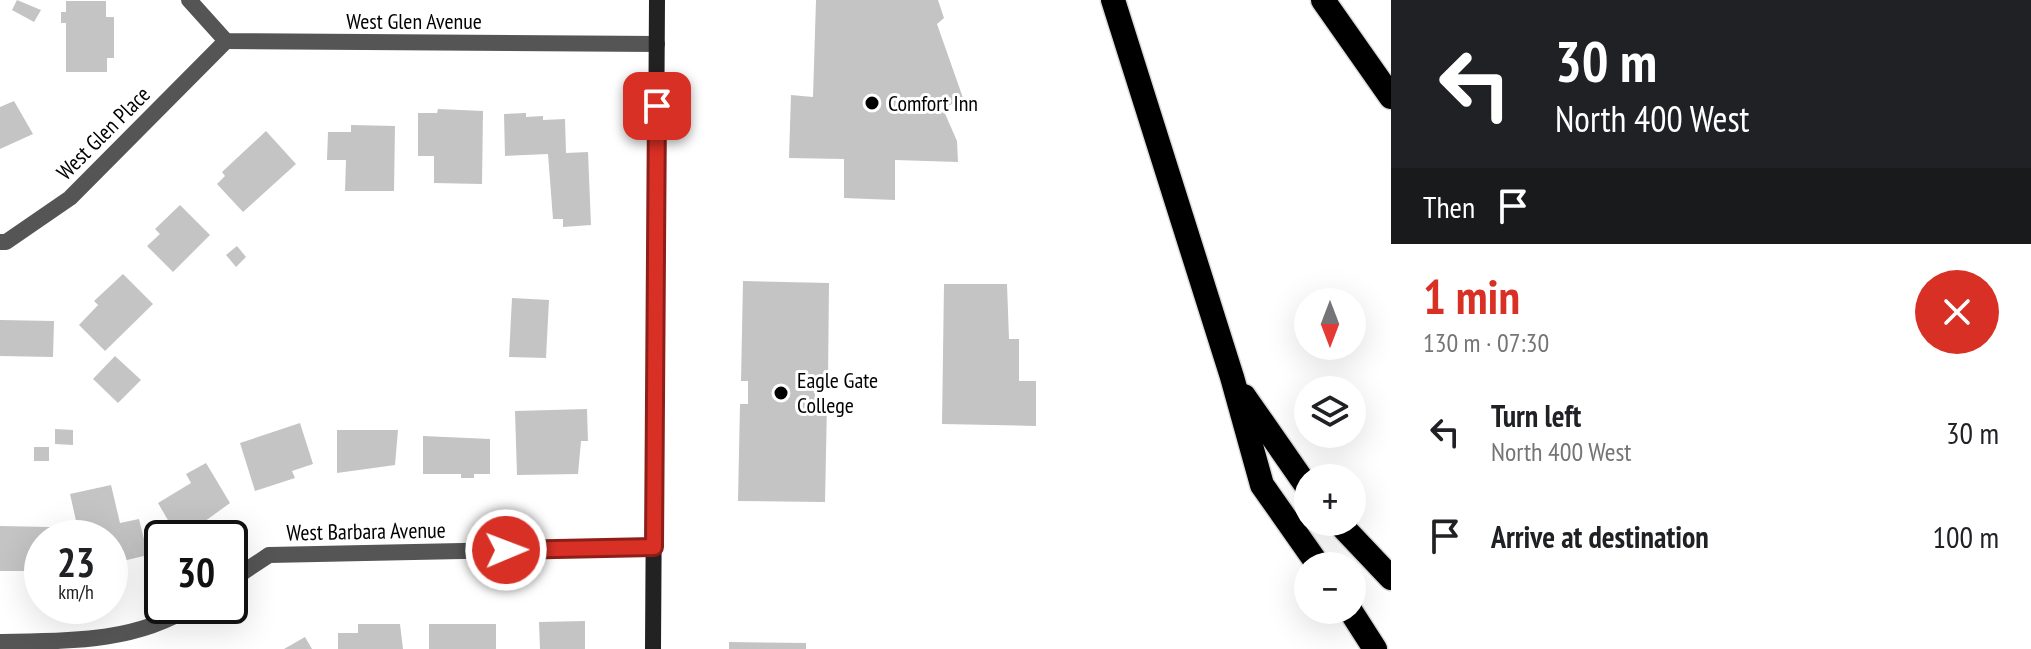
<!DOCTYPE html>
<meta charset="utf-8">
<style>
body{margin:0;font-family:"PT Sans Narrow",sans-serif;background:#f2f2f2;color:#202124;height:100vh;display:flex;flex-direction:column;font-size:30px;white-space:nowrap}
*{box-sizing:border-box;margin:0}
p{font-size:26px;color:#757577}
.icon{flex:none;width:44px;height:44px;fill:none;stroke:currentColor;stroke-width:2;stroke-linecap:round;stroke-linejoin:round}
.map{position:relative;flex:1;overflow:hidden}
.details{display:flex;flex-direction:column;background:#fff;width:640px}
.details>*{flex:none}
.banner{background:#202124;color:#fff;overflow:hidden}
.needle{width:52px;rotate:180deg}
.tools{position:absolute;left:1294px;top:288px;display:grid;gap:16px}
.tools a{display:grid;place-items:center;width:72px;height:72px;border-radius:50%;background:#fff;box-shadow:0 8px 32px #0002;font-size:40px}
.speed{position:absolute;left:24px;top:520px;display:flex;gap:16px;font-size:40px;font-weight:700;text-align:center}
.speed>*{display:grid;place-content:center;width:104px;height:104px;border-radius:50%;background:#fff;box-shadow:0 8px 32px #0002;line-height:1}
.speed small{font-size:20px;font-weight:400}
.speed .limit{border:4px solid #111;border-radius:12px;background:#fff;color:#111}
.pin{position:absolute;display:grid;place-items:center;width:68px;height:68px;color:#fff;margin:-34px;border-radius:16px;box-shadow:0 4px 12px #0006}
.me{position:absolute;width:88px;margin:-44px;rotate:89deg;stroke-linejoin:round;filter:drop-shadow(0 0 6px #0008)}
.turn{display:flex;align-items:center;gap:28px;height:168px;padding:0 32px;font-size:36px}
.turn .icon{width:104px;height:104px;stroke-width:2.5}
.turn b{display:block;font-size:56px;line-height:68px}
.then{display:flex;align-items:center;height:76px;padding:0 32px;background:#0003;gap:16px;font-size:30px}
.round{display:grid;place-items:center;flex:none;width:84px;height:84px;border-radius:42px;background:#f2f2f2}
.headline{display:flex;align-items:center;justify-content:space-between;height:136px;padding:0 32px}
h1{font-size:48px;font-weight:600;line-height:60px;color:#d93025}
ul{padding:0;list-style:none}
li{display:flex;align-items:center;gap:24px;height:104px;padding:0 32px}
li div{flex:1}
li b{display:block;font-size:30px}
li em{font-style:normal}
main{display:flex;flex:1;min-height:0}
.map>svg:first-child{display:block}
.building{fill:#c4c4c4}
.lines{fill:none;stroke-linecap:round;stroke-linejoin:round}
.highway-casing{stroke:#dbdbdb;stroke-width:27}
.street{stroke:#555;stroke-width:16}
.secondary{stroke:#222;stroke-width:16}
.highway{stroke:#000;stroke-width:24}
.route-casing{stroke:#8d1f18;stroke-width:20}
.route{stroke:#d93025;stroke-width:14}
.poi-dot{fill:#000;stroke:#fff;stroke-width:3}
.labels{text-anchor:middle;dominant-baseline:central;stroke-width:6;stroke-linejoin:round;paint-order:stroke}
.street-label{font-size:22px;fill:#000;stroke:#fff}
.poi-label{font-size:22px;fill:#000;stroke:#fff;text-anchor:start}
</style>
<main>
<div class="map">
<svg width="1391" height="649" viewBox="0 0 1391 649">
<rect width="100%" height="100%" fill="#fff"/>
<!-- building -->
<g class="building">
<polygon points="17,0 41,10 34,22 12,10"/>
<polygon points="816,0 938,0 944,18 937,24 963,98 943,109 957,141 958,162 895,160 895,200 844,198 844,159 789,158 791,95 813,97"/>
<polygon points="66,1 106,1 106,17 114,17 114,58 107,58 107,72 66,72 66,23 61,23 61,12 66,12"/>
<polygon points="14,101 33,134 0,149 0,107"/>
<polygon points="438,109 483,111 482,184 434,183 434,156 418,156 418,113 437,113"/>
<polygon points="526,113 526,117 543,116 543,120 565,119 566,153 588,152 591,225 563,227 563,219 553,219 548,154 505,156 504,114"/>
<polygon points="351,125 395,126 394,191 345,191 346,160 327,160 328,132 351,132"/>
<polygon points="266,131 296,164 243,212 217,184 225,176 222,172"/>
<polygon points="180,205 210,235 173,272 147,246 160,234 155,229"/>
<polygon points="237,246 246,257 236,267 226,255"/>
<polygon points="123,274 153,304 105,351 79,325 98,305 94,301"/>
<polygon points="743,281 829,283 828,380 815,379 815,404 827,404 825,502 738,501 740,404 748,404 748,381 741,381"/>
<polygon points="944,284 1007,284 1009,339 1019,339 1019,381 1036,381 1036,426 942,424"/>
<polygon points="512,298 549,300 546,358 509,357"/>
<polygon points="0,320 54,321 53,357 0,356"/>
<polygon points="115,356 141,380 118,403 93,379"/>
<polygon points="587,409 588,441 581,441 578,474 517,475 515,411"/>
<polygon points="300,423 313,464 292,471 295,478 255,491 240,443"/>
<polygon points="55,429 73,430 73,445 55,444"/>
<polygon points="337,430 398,430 395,465 337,473"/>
<polygon points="423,436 490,439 490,474 474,474 474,478 461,478 461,474 423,474"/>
<rect x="34" y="447" width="15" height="14"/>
<polygon points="206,463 230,503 197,527 194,523 176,534 158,503 191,483 186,474"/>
<polygon points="111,485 120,523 139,519 148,555 110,564 110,538 77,538 79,534 70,494"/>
<polygon points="0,526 50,527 50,538 42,538 42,566 34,566 34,571 0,571"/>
<polygon points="585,621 585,649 540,649 539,622"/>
<polygon points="358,624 400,624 403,649 338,649 338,633 358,633"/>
<rect x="429" y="624" width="67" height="25"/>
<polygon points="305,637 312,649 284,649"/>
<polygon points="729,642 806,643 806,649 729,649"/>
</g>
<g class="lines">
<!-- highway casing -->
<g class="highway-casing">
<g id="highway">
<polyline points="1113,0 1232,377 1262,485 1319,566"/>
<polyline points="1323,0 1391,97"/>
<polyline points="1244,396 1308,488"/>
<polyline points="1338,522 1391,578"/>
<polyline points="1350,610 1375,649"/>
</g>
</g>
<!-- street -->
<g class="street">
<polyline points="189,0 226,41 657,44"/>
<polyline points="0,242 6,242 70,198 226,41"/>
<polyline points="230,581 269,555 654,547"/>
<path d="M 0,642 C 66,641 135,643 192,606"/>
</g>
<!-- secondary -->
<polyline class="secondary" points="653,649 657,0"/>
<!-- highway -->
<use href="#highway" class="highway"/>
</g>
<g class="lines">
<!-- route casing -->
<g class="route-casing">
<polyline id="route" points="506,550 654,547 657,106"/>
</g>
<!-- route -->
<use href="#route" class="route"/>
</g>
<!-- markers -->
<g class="poi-dot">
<circle cx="872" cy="103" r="8"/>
<circle cx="781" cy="393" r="8"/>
</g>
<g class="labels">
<!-- street labels -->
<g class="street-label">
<text x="414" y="21">West Glen Avenue</text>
<text transform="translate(103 133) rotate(-45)">West Glen Place</text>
<text transform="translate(366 531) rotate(-1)">West Barbara Avenue</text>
</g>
<!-- poi labels -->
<g class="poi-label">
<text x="888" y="103">Comfort Inn</text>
<text x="797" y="380">Eagle Gate<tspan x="797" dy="25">College</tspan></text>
</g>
</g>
</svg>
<div class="tools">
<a><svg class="needle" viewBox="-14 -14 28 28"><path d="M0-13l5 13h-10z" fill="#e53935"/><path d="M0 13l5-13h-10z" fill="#757577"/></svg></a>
<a><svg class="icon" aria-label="layers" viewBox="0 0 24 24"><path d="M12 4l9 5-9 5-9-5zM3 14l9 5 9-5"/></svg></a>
<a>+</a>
<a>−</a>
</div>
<div class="speed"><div>23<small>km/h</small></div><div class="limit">30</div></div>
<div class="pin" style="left:657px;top:106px;background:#d93025"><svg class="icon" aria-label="arrive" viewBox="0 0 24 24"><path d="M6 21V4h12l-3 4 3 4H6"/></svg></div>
<svg class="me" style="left:506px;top:550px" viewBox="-20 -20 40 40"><circle r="17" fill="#d93025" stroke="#fff" stroke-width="3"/><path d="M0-11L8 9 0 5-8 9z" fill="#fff"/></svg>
</div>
<section class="details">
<div class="banner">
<div class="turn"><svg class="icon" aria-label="left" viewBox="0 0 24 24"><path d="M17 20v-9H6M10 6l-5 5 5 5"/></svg><div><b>30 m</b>North 400 West</div></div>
<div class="then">Then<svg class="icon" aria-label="arrive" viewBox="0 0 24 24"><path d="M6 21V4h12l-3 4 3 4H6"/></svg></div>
</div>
<div class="headline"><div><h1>1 min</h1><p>130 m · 07:30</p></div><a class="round" style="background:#d93025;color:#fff"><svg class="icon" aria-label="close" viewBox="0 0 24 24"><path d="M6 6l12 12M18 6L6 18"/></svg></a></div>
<ul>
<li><svg class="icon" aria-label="left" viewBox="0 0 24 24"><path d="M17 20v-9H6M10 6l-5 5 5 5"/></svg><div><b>Turn left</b><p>North 400 West</p></div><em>30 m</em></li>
<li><svg class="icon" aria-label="arrive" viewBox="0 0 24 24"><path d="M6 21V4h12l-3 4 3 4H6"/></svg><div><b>Arrive at destination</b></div><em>100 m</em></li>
</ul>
</section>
</main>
